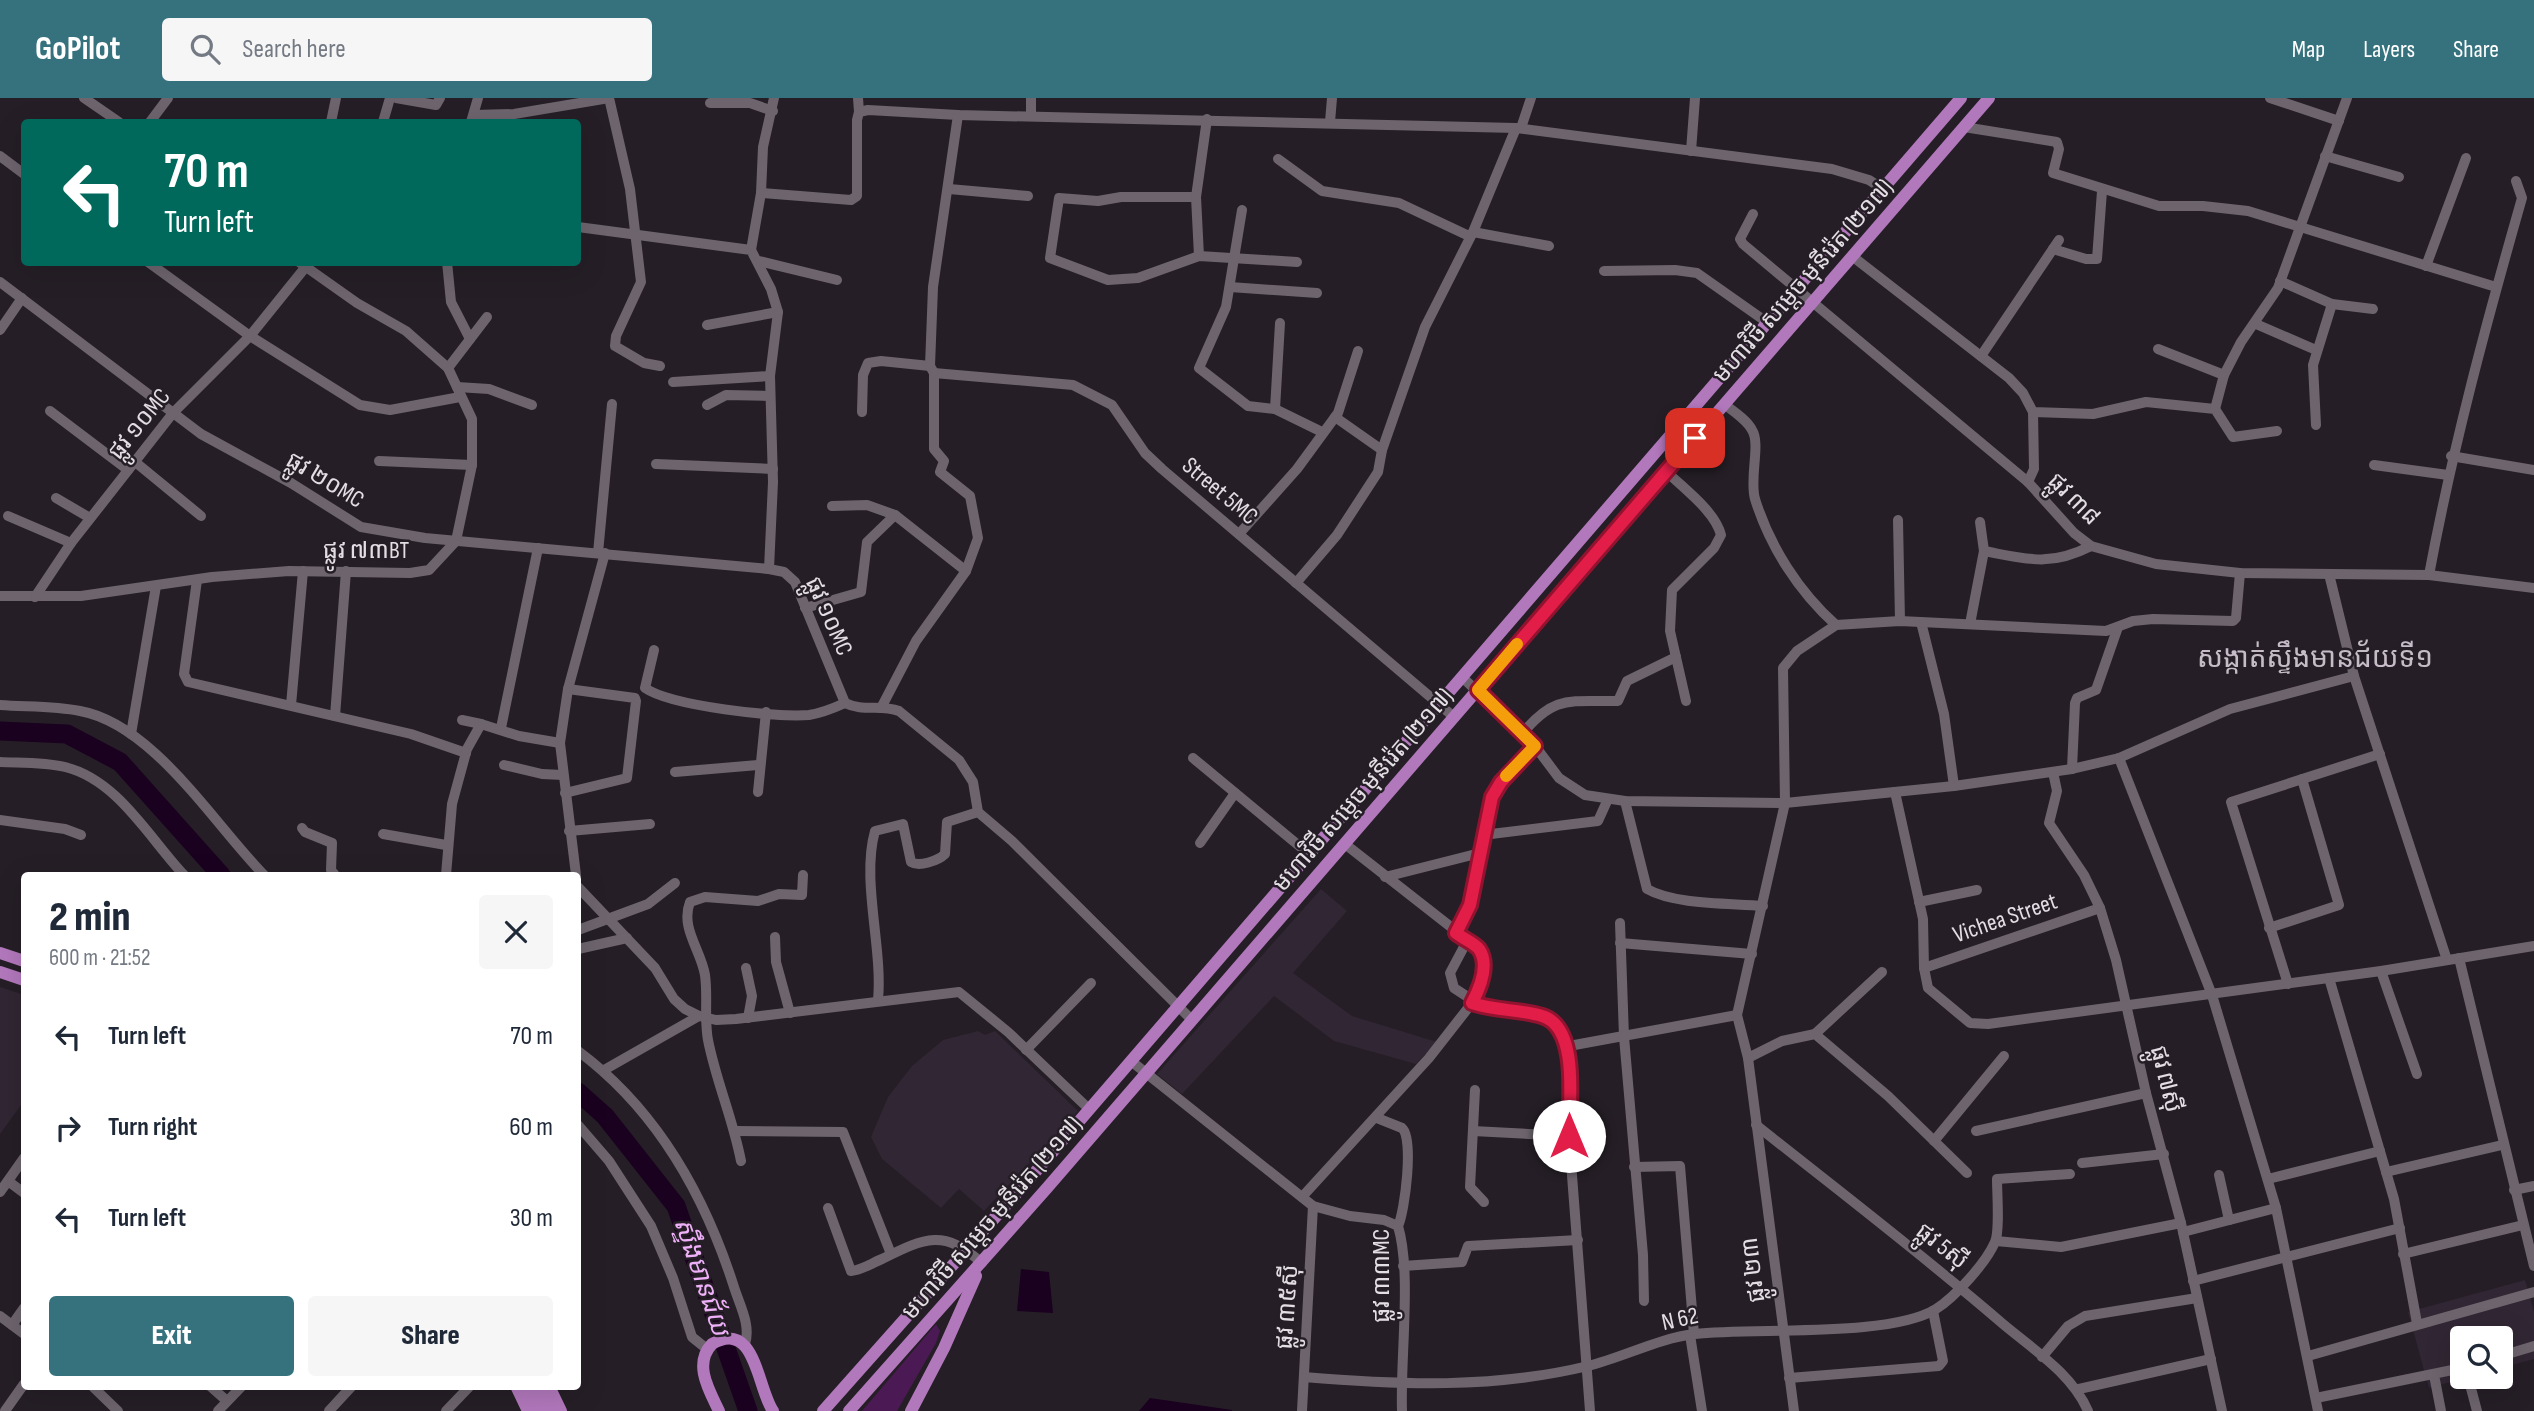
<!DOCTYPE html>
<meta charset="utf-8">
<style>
body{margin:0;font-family:"Sofia Sans Condensed","Noto Sans Khmer",sans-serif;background:#f6f6f7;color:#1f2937;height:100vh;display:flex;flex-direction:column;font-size:26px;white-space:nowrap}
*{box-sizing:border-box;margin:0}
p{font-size:23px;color:#747a83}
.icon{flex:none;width:38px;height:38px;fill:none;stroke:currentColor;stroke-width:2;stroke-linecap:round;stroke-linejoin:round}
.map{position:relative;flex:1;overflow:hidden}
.side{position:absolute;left:21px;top:774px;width:560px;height:518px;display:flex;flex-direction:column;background:#fff;border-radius:7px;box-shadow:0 7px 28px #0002}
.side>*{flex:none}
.guide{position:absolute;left:21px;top:21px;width:560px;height:147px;border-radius:7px;box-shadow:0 7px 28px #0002;background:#00695c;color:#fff;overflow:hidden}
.controls{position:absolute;left:2450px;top:1228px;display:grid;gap:14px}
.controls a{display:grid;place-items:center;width:63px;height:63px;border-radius:7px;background:#fff;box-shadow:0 7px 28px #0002;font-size:35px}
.pin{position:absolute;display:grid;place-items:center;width:60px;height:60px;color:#fff;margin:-30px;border-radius:14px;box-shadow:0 4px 10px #0006}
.me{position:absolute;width:77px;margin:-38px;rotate:0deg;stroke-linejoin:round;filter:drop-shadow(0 0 5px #0008)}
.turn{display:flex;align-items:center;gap:24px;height:147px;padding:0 28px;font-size:32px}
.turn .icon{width:91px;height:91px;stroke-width:2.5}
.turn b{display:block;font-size:49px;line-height:60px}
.round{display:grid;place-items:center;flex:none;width:74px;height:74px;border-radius:7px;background:#f6f6f7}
.head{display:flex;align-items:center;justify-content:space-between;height:119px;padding:0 28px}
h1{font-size:42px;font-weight:800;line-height:52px}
.primary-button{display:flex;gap:14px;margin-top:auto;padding:14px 28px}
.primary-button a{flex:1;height:80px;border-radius:7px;background:#36727e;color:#fff;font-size:28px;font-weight:800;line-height:80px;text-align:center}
.primary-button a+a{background:#f6f6f7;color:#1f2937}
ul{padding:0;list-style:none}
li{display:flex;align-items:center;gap:21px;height:91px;padding:0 28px}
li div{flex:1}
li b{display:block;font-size:26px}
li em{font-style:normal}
header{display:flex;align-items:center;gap:42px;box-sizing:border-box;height:98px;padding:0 35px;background:#36727e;color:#fff}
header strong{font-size:33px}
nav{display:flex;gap:38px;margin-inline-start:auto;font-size:24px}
.search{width:490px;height:63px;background:#f6f6f7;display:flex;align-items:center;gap:18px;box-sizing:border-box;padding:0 24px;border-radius:7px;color:#747a83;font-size:26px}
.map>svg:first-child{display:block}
.built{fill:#312633}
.green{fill:#4b1953}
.water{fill:#1a011f}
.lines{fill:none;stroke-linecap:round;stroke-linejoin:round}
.river{stroke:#1a011f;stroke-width:19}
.minor{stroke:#6d646e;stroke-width:10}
.major{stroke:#b278bc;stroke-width:12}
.route-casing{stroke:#92132f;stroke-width:18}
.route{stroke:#e11d48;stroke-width:12}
.slow{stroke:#f59e0b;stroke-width:12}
.labels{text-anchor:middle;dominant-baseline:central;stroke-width:5;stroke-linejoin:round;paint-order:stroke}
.street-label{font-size:24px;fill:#e3dee3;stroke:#251e26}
.water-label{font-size:26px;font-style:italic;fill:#eeb0f8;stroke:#251e26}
.quarter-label{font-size:28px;fill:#c5bcc7;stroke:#251e26}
</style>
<header>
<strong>GoPilot</strong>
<div class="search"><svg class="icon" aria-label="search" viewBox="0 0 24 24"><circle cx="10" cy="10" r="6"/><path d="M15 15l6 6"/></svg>Search here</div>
<nav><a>Map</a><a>Layers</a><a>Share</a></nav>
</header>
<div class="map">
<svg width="2534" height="1313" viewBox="0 0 2534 1313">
<rect width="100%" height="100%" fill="#251e26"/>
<!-- built -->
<g class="built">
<polygon points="1321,791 1347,813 1293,875 1352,918 1437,944 1416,966 1334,943 1274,898 1182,996 1157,976"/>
<polygon points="0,889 24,897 24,1003 0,1036"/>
<polygon points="978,933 985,937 995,933 1078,1013 984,1113 959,1091 941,1110 882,1061 871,1039 888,999 912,968 943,942"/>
<polygon points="2525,1182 2534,1214 2534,1261 2501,1270 2501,1241 2462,1241 2462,1279 2468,1279 2429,1290 2408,1214"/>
</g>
<!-- green -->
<polygon class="green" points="936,1226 940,1233 936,1245 897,1313 862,1313"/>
<!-- water -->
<g class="water">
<polygon points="1021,1171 1049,1174 1053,1215 1017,1213"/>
<polygon points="1150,1300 1232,1312 1232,1313 1139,1313"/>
</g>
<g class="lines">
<!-- river -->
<g class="river">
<polyline points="0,633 67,636 120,664 221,777"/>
<polyline points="578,994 605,1018 676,1108 748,1313"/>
</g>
<!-- minor -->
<g class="minor">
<polyline points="84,0 119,24"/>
<polyline points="396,0 436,7 440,0"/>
<polyline points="609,0 630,91 641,184 616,238 615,248 644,265 660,268"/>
<polyline points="858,0 859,14"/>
<polyline points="1031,0 1031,18"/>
<polyline points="2270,0 2339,23"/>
<polyline points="710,5 750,5 773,13"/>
<polyline points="474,17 514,16 609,0"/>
<polyline points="150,24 168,0"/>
<polyline points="331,24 336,0"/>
<polyline points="383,24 390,0"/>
<polyline points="471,24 478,0"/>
<polyline points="1330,24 1332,0"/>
<polyline points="1964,29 2057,44 2059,51 2053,75 2159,108 2203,108 2248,113 2496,189"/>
<polyline points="1521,30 1531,0"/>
<polyline points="1691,53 1695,0"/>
<polyline points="0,58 24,76"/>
<polyline points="2325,58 2399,79"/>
<polyline points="1278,61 1322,93 1399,105 1469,138"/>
<polyline points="949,91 1028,98"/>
<polyline points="761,95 763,49 774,0"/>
<polyline points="1196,99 1121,99 1098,103 1059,100 1050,160 1108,182 1138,180 1199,158 1297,164"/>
<polyline points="1242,112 1226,209 1199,270 1248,308 1275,311 1322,334"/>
<polyline points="1753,116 1740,141 1743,146 2028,384 2074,435 2091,448 2156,466 2240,475 2429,477 2534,490"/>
<path d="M 578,129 L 751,152 L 771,191 L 778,214 L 770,278 L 773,384 L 769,471 L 784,474 L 795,484 L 845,605 C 863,614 881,606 899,613 L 959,662 L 973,684 L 978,714 L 1012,743 L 1192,922"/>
<polyline points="1473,134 1549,148"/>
<polyline points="2053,151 2086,161 2097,161 2102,93"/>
<polyline points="751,152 761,95 851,102 857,98 857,22 859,14 868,12 958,17 1516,30 1832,71 1869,82 1883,91"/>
<polyline points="1199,158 1196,99 1207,21"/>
<polyline points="1852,158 2009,280 2023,295 2033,314 2093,316 2146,304 2215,311 2233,339 2277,333"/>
<polyline points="759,163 837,182"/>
<polyline points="148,164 250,238 360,307 390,312 460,299"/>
<polyline points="447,164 451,204 470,241"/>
<polyline points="2426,168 2466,60"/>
<polyline points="1604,173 1675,172 1697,175 1768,225"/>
<polyline points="2280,183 2332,206 2373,211"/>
<polyline points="0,184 201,336 291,385 361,429 425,440 769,471"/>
<polyline points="1230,189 1317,195"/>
<polyline points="2256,226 2316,252"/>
<polyline points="707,227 778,214"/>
<polyline points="0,232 22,200"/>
<polyline points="2158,251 2224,277"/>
<polyline points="1981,258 2059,142"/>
<polyline points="448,270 487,219"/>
<polyline points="934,275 1073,287 1112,307 1145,355 1162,371 1454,619"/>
<polyline points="673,284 770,278"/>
<polyline points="457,289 489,291 532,307"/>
<path d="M 1724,306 C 1733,313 1747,322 1752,332 C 1761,346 1749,380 1755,401 C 1770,449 1799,494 1836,527"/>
<polyline points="707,307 726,297 770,298"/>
<polyline points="1275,311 1280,225"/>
<polyline points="2215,311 2224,277 2241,244 2278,190 2347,0"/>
<polyline points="50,313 128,372"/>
<polyline points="862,314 863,277 868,265 881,263 930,268"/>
<polyline points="1335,319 1382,352"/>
<polyline points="2316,327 2313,267 2332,206"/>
<polyline points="2451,358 2534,372"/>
<polyline points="134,363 201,418"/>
<polyline points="379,363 472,367"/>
<polyline points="656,366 773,371"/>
<polyline points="2374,367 2448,377"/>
<path d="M 1666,373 C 1684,391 1715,413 1721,437 L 1714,450 L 1672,492 L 1670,533 L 1686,603"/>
<polyline points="2028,384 2034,371 2033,314"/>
<polyline points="56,400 90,420"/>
<polyline points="832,408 867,407 895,417 966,473"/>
<polyline points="8,418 71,445"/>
<polyline points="1898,422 1900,523"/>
<polyline points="1239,436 1297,371 1338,315 1358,253"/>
<path d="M 1984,453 C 2027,461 2050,469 2091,448"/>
<polyline points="598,455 612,306"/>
<polyline points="2329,476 2354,578 2447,862"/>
<path d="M 2429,477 C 2453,348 2486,226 2522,100 L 2516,83"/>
<polyline points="197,482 184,576 188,584 411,636 466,655"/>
<polyline points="1296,485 1337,437 1378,374 1382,352 1425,229 1473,134 1516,30"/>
<polyline points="0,498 81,498 212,479 289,473 410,475 429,472 456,443 472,367 472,321 448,270 406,233 357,205 299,164"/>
<polyline points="35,499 71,445 173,315 250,238 308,166"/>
<polyline points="805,510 861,494 867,444 895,417"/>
<polyline points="1921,524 1944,616 1954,688"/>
<polyline points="1970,526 1984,453 1980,424"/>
<path d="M 654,552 L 645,590 C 671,608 777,620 809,617 C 822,615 834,610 845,605"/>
<polyline points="1462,579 1535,648 1559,680 1585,697 1625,703 1785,705 1954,688 2072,671 2119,660 2230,611 2354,578"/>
<path d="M 0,607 C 26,609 54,608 80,613 C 153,626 214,726 264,777"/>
<polyline points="291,607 303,473"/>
<polyline points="881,610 916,543 966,473 978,440 970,398 940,374 944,363 934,351 934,275 930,268 933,189 958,17"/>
<polyline points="335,618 346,473"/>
<polyline points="462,622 481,626"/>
<polyline points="501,630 538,450"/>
<polyline points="131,636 156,488"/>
<path d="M 1522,636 C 1555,596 1570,604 1618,603 L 1627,583 L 1676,559"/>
<polyline points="1193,660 1309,756"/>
<polyline points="2119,660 2212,897 2276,1110 2318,1313"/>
<path d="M 0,664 C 21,665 44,664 65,669 C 118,682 149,740 184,777"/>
<polyline points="504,667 542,676 563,677"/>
<polyline points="2072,671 2075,605 2077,600 2096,592 2118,529"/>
<polyline points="675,674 758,667"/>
<polyline points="2053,674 2057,693 2049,725 2084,777 2100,810 2116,862 2146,995 2181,1125 2222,1313"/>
<polyline points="758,694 766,614"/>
<polyline points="1895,694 1923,821 1924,870 1928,890 1970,925 1988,926 2381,873 2534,848"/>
<polyline points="565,695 627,680 636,603 635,600 568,591"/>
<path d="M 1625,703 L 1647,791 C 1675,807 1730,805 1763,808"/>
<polyline points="0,722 65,731 81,737"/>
<polyline points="302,730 305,734 332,745 331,772 335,777"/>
<polyline points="569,733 650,726"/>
<polyline points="383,736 446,747"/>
<polyline points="1483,737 1598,723 1608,701"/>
<polyline points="1200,745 1235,695"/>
<polyline points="446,777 452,706 467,651 481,626 519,638 560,645"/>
<polyline points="576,777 560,645 568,591 605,455"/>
<polyline points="1385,779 1480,755"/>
<polyline points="578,789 655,870 674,901 685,911 699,918 716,922 736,921 959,894 1008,934 1089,1011"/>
<polyline points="1919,804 1977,792"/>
<polyline points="1620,825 1624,939 1643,1157 1644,1203"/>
<polyline points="2269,830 2339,807 2302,681"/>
<polyline points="578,832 648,806 675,785"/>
<polyline points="1456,835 1470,807 1492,699 1501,684 1535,648"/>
<polyline points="775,839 776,864 790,915"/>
<polyline points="1467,843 1450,875 1454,890 1483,909 1551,921 1560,930 1569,948 1569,1038 1590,1313"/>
<polyline points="1620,845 1752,856"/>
<polyline points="578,851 627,840"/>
<polyline points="2459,860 2534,1168"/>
<polyline points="746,870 752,898 748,920"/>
<polyline points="1924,870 2100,810"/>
<polyline points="2381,873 2417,976"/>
<polyline points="2329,880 2394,1101 2417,1225"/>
<polyline points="2288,886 2231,704 2380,656"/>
<path d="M 878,902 C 883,850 861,782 875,733 L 903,726 L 911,764 C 919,769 938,763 945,756 L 947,724 L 978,714"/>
<polyline points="1815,936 1882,874"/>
<polyline points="1569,948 1737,917"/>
<polyline points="1026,952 1091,885"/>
<path d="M 578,953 C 656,1011 705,1098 734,1189 C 740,1208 751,1227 745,1246"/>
<polyline points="1748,960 1782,943 1815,936 1888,998 1967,1075"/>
<polyline points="1131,963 1313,1108 1350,1118 1384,1122 1398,1128"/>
<polyline points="604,972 699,918"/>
<polyline points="1475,992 1470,1089 1484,1104"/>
<path d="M 1377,1020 L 1402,1030 C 1414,1040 1405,1113 1398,1128 C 1412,1175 1400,1260 1402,1313"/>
<polyline points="578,1027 609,1063 651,1128 673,1180 692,1239 707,1251"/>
<path d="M 1756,1027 C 1839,1093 1923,1157 2003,1226 C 2034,1252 2072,1276 2088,1313"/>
<polyline points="735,1033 843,1034 891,1156"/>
<polyline points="1473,1033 1569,1038"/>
<polyline points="1976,1033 2146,995"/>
<polyline points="1934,1043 2004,958"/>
<path d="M 741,1063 C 733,1021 716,983 708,942 C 704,921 708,898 705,877 C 701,852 680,830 690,804 L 705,799 L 758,803 L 779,796 L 802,797 L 803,777"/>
<polyline points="2082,1065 2164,1056"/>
<polyline points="1634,1069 1680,1068 1694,1236"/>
<polyline points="2386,1074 2502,1047"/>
<polyline points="2219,1077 2229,1122"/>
<polyline points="2268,1081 2380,1053"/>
<polyline points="8,1083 24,1095"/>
<polyline points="2514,1092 2534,1088"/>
<polyline points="0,1094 24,1060"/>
<polyline points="1302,1099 1429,960 1472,905 1482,887 1483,865 1479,851 1345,746"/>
<path d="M 828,1110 L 851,1173 C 862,1172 872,1165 882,1161 C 926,1139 944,1131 982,1165"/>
<polyline points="2183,1134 2276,1110"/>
<polyline points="1996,1143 2061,1149 2181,1125"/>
<polyline points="2403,1156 2523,1127"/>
<polyline points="1403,1168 1462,1164 1468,1148 1578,1142"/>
<polyline points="2193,1183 2400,1130"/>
<polyline points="0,1218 24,1236"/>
<polyline points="12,1227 24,1210"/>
<polyline points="1690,1237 1702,1313"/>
<polyline points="2308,1258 2534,1194"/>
<polyline points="2501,1258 2534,1248"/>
<polyline points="2042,1259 2068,1228 2085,1218 2197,1200"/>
<polyline points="2434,1277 2441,1313"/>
<path d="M 1304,1279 C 1400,1287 1493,1291 1588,1268 C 1624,1259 1659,1240 1695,1236 C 1754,1229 1889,1240 1936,1211 C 1955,1199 1986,1165 1995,1144 C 2000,1132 1997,1096 1997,1081 L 2070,1076"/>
<polyline points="2468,1279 2477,1313"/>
<polyline points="1789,1280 1939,1268 1943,1263 1933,1213"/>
<polyline points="92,1288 118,1313"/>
<polyline points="210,1288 227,1303"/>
<polyline points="2079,1291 2211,1261"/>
<polyline points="2316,1300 2462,1270"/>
<polyline points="5,1313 24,1286"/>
<polyline points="218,1313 242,1288"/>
<polyline points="329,1313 352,1288"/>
<polyline points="446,1313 470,1288"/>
<polyline points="1302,1313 1313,1108"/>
<polyline points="1794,1313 1748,960 1737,917 1785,705 1783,570 1797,553 1836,527 1900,523 2106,533 2133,523 2153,521 2233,523 2236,520 2240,475"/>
</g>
<!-- major -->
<g class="major">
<polyline points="0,855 24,863"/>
<polyline points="0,874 24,882"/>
<polyline points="516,1288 528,1313"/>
<polyline points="526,1288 539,1313"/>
<polyline points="538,1288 550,1313"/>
<polyline points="549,1288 561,1313"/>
<path d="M 719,1313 C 709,1292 693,1266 712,1246 C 756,1221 757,1290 773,1313"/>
<polyline points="823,1313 1031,1079 1961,0"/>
<polyline points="849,1313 1047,1090 1989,0"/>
<polyline points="911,1313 944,1250 976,1178"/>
</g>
</g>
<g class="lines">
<!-- route casing -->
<g class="route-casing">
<path id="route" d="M 1569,1038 C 1569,1007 1580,929 1542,918 C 1519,911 1495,913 1472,905 C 1480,890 1490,867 1479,851 C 1474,845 1462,840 1456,835 L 1470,807 L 1492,699 L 1501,684 L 1535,648 L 1478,592 L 1695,340"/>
</g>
<!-- route -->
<use href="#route" class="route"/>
<!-- slow -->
<polyline class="slow" points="1506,678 1535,648 1478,592 1517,546"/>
</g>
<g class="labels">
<!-- street labels -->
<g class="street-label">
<text transform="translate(1803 183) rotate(-49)">មហាវិថី សម្តេច មុនីរ៉េត (២១៧)</text>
<text transform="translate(139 326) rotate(-51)">ផ្លូវ ១០MC</text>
<text transform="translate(325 382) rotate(31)">ផ្លូវ ២០MC</text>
<text transform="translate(1220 393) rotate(40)">Street 5MC</text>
<text transform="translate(2074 401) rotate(45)">ផ្លូវ ៣៨</text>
<text x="366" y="452">ផ្លូវ ៧៣BT</text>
<text transform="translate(829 518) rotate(66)">ផ្លូវ ១០MC</text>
<text transform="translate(1363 692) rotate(-49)">មហាវិថី សម្តេច មុនីរ៉េត (២១៧)</text>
<text transform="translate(2005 820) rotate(-19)">Vichea Street</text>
<text transform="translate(2166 981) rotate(76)">ផ្លូវ ៧ស៊ី</text>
<text transform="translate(992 1120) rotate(-49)">មហាវិថី សម្តេច មុនីរ៉េត (២១៧)</text>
<text transform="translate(1942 1148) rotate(38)">ផ្លូវ 5ស៊ី</text>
<text transform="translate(1753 1172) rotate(-97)">ផ្លូវ ២៣</text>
<text transform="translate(1381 1178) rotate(-90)">ផ្លូវ ៣៣MC</text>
<text transform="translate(1287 1209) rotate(-86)">ផ្លូវ ៣៥ស៊ី</text>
<text transform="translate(1680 1221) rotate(-12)">N 62</text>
</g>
<!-- water labels -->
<g class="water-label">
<text transform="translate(701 1179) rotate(71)">ស្ទឹងមានជ័យ</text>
</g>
<!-- quarter labels -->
<g class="quarter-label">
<text x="2315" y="560">សង្កាត់ស្ទឹងមានជ័យទី១</text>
</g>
</g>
</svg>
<div class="controls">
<a><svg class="icon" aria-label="search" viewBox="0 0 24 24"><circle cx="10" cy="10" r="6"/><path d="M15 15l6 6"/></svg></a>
</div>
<div class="pin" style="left:1695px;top:340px;background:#d93025"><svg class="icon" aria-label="arrive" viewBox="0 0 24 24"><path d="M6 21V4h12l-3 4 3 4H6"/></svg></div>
<svg class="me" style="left:1569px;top:1038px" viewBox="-20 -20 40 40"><circle r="19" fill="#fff"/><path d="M0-13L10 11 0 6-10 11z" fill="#e11d48"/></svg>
<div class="guide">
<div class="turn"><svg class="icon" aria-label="left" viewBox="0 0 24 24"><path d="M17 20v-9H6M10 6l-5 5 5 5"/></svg><div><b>70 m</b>Turn left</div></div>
</div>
<section class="side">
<div class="head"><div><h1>2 min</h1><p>600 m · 21:52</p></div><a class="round"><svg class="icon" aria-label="close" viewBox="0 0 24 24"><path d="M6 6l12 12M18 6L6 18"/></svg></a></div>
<ul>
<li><svg class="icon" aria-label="left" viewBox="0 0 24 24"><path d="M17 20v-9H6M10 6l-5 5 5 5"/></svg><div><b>Turn left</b></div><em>70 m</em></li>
<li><svg class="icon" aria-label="right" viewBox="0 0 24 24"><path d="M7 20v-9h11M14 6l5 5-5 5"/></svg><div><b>Turn right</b></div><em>60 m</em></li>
<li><svg class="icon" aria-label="left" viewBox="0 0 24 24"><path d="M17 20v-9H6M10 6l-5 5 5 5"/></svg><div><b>Turn left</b></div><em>30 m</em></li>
</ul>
<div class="primary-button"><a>Exit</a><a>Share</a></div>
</section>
</div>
